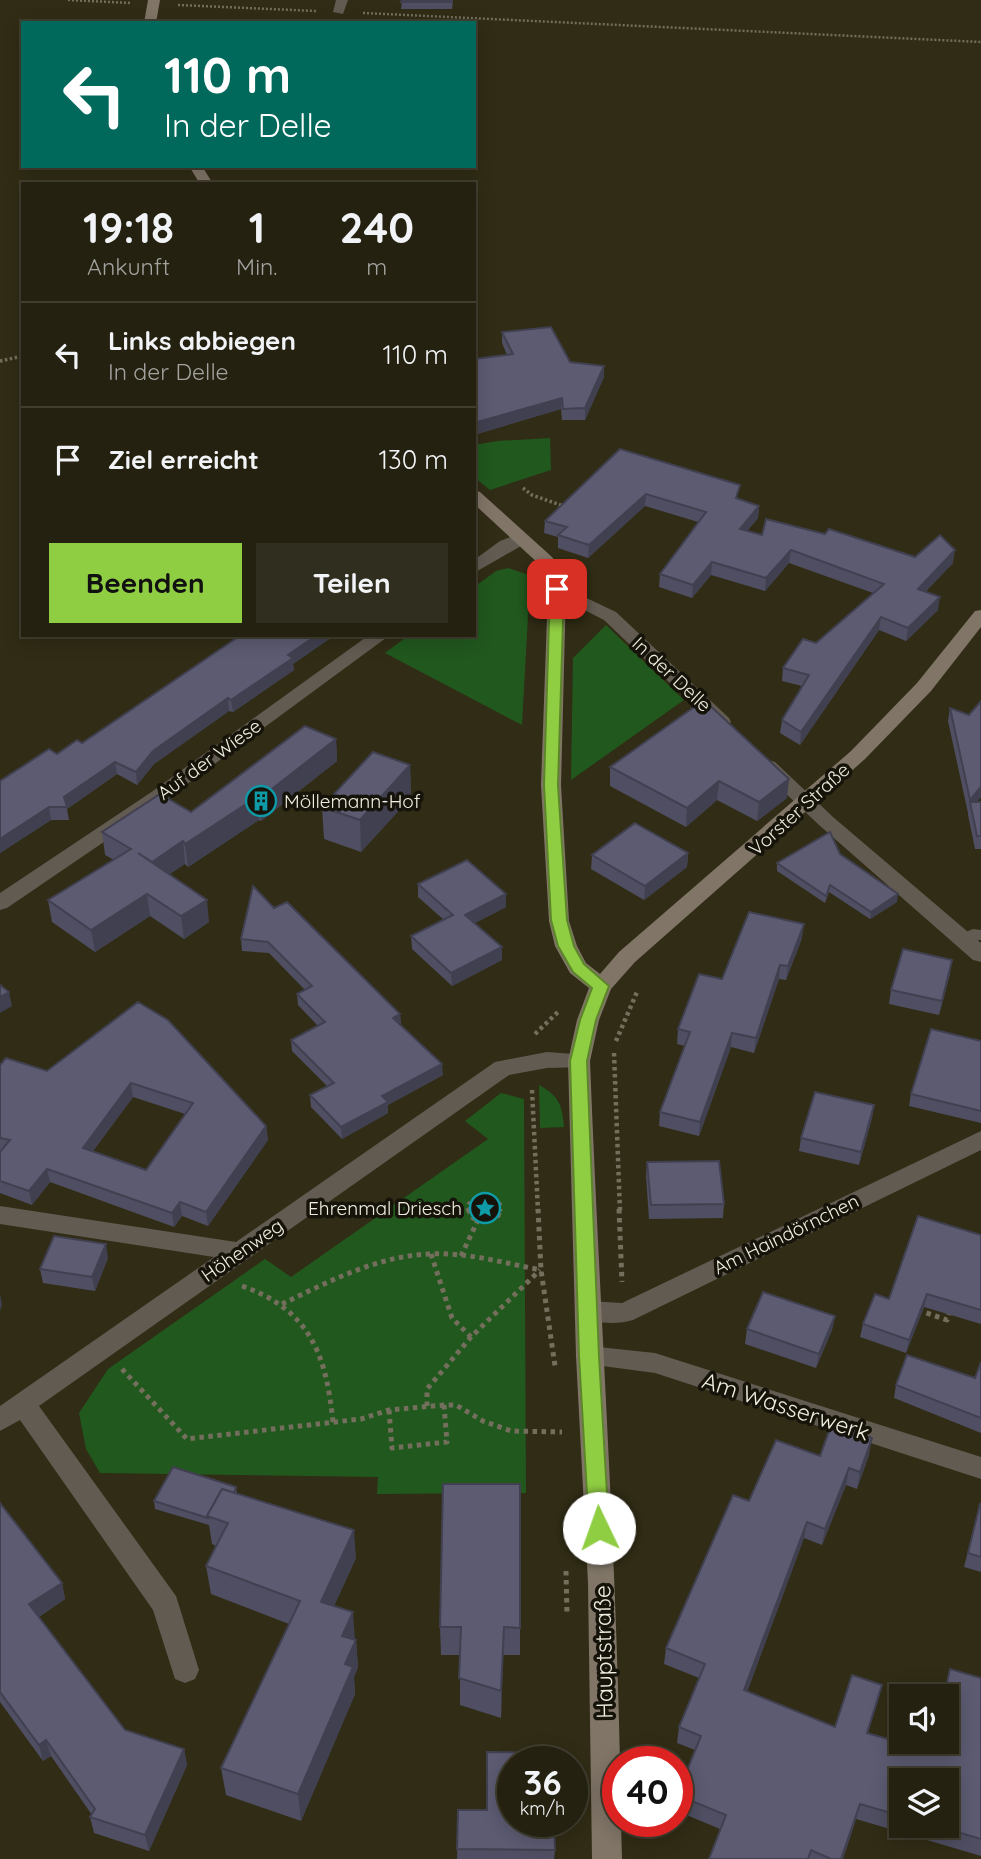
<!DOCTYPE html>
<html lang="de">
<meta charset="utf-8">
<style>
body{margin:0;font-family:Quicksand,sans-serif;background:#302e1e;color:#f1f3f6;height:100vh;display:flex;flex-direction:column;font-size:26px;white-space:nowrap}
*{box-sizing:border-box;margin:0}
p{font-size:23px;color:#a3a39f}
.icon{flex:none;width:38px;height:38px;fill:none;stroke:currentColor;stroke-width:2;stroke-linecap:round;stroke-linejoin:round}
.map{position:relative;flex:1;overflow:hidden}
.panel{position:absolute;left:21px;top:182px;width:455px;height:455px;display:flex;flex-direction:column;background:#242110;border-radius:0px;box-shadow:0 4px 18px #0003,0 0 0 2px #413e30}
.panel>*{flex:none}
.banner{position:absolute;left:21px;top:21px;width:455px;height:147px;border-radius:0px;box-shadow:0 4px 18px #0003,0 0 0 2px #413e30;background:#00695c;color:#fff;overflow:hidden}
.fabs{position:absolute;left:889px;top:1684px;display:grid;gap:14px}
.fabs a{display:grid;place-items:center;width:70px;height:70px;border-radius:0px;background:#242110;box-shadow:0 4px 18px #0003,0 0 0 2px #413e30;font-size:35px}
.speed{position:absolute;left:497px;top:1746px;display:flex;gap:14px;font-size:35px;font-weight:700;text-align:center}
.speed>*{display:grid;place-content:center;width:91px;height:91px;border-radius:50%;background:#242110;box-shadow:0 4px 18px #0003,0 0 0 2px #413e30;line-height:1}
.speed small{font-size:18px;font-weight:400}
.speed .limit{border:10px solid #d22;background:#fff;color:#111}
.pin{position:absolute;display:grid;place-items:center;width:60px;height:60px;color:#fff;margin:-30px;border-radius:14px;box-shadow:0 4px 10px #0006}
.me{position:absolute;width:77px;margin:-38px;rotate:357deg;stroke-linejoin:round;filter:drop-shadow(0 0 5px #0008)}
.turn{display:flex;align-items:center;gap:24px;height:147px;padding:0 28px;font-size:32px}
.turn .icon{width:91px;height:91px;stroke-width:2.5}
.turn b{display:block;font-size:49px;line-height:60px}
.eta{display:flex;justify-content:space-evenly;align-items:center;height:119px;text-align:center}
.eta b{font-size:42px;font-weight:700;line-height:49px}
.action{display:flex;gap:14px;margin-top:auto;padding:14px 28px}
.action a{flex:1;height:80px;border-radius:0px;background:#8fcd42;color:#111;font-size:28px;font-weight:700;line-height:80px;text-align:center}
.action a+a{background:#302e1e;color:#f1f3f6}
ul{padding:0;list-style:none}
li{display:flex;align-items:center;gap:21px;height:105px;padding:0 28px;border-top:2px solid #413e30}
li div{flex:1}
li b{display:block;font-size:26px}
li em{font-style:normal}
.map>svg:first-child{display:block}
.green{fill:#21581e}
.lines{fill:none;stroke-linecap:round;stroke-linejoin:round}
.path-far3{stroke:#736f5c;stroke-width:2.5;stroke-dasharray:2 2;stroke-linecap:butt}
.path-far2{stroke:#736f5c;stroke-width:3.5;stroke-dasharray:2.5 2.5;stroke-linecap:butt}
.path-far1{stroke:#736f5c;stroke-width:4.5;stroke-dasharray:3.5 3.5;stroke-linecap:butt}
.path{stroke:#736f5c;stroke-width:5;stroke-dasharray:4.5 4.5;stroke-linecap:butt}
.lane{fill:#625b52;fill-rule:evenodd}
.street{fill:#625b52;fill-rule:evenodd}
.secondary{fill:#807567;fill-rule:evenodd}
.wall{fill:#4f4e62;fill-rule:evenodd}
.shaded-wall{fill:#404050}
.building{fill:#5c5b72;stroke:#404050;stroke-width:2;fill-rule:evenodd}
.route{fill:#8fcd42;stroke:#5d852b;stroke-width:2}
.labels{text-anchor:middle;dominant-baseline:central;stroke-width:7;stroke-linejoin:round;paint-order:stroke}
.street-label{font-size:19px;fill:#f0eee0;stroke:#16140a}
.poi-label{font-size:19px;fill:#f0eee0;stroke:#16140a;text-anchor:start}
.near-street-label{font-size:23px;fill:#f0eee0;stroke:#16140a}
</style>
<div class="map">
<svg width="981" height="1859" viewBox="0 0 981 1859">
<rect width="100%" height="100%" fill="#302c15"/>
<!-- green -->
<g class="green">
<polygon points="550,438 551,470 490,490 474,477 474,445 497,441"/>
<polygon points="508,568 526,574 530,580 522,725 385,653 409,635 474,635 474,587 496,571"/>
<polygon points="606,625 684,700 571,780 573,658"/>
<path d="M 539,1085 C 559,1096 562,1105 564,1127 L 540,1128 Z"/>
<polygon points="501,1093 524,1099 526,1493 377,1494 378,1477 100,1473 86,1449 79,1413 108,1369 265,1259 291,1277 488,1139 465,1121"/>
</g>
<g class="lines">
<!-- path-far3 -->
<g class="path-far3">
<polyline points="68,0 131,3"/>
<polyline points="178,5 316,11"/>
<polyline points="363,13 981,42"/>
</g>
<!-- path-far2 -->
<g class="path-far2">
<polyline points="0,361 23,356"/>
<polyline points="523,488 532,495 566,507"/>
</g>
<!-- path-far1 -->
<g class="path-far1">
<polyline points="535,1034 559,1011"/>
<polyline points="616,1041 637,992"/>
<polyline points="614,1053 620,1211"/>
<polyline points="532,1090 538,1211"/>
<path d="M 469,1211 L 467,1207 C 476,1192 491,1193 501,1206 L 500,1211"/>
</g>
<!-- path -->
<g class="path">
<polyline points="468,1209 473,1218 485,1221 498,1216 500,1209"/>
<polyline points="538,1209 541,1270 555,1366"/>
<polyline points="619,1209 622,1282"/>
<polyline points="431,1254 452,1318 471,1337"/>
<polyline points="461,1256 478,1220"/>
<path d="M 242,1286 C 310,1310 326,1354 333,1422"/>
<path d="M 282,1304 C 328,1282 377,1256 429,1254 C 467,1252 504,1263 541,1270"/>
<polyline points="918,1310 947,1320 949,1314"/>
<polyline points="122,1369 187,1439 361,1419 389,1410 444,1405 456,1405 483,1421 511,1431 562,1432"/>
<polyline points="427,1406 427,1389 471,1337 540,1270"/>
<polyline points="389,1410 392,1448 447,1442 444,1405"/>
<polyline points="566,1571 567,1614"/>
</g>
<!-- lane -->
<path class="lane" d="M 973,929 L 981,930 L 981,940 C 972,939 965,945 956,942 L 954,939 L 956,936 Z"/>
<!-- street -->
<g class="street">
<polygon points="336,0 348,0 343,14 333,12"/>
<polygon points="522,533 530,538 528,542 474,573 474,560 500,541"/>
<polygon points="557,584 616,612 729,718 731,722 729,726 715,726 604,620 551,593 548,589"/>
<polygon points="369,635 390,635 164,801 7,908 0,910 0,893 150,793"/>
<polygon points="768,760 775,762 833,817 981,943 981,962 973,960 819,825 761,770 758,766 761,762"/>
<polygon points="547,1052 587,1055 590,1061 587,1067 547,1068 509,1075 39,1406 176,1596 199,1670 195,1679 185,1683 175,1679 153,1610 20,1420 0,1431 0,1406 214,1257 0,1224 0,1206 236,1242 495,1062"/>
<path d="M 981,1131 L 981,1150 L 633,1320 C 617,1325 595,1323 579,1318 L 576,1311 L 579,1304 L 588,1301 L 622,1303 Z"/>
<polygon points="589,1346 655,1353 981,1457 981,1479 655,1373 580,1363 576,1356 580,1349"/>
</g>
<!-- secondary -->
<g class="secondary">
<polygon points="148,0 160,0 156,23 144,23"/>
<polygon points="189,166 202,166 213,184 200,184"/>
<path d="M 474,490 L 480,492 L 552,557 L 563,572 L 566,589 L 561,785 L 569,921 L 577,946 L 586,963 L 600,974 L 619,952 L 851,751 L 917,683 L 975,611 L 981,610 L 981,627 L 931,691 L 865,759 L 635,962 L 611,989 L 599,1020 L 590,1061 C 599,1295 615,1528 620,1762 L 618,1762 L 618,1822 L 621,1822 L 622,1859 L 592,1859 L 588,1583 L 576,1356 L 568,1061 L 577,1020 L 589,988 L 570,973 L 555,946 L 549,921 L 541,785 L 548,589 L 545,572 L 540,565 L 474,504 Z"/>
</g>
</g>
<!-- wall -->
<g class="wall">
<polygon points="402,0 453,0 452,9 401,9"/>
<polygon points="502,332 570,362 604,366 604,377 585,420 562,420 561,409 474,435 474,359 507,355 502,343"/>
<polygon points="620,449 738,499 759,506 758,518 747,531 762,535 953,563 925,592 938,610 906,641 879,630 800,745 780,733 782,720 802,686 782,681 783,668 816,643 873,593 789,563 765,591 711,575 692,598 659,587 660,574 698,522 645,506 588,558 558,548 558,537 544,533 545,521"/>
<polygon points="234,635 335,635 293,664 294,670 233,712 229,711 154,764 137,785 117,774 67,809 69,820 51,820 0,853 0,781 57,754 82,743 234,640"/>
<polygon points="704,700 787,798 757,821 717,800 686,827 610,786 610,767"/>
<polygon points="950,708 969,715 981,797 976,802 981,802 981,849 975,849 968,815 968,812 968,813 948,721"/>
<polygon points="336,739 337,761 261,821 259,820 188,867 185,864 169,874 209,922 184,939 150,916 95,952 52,922 48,900 114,860 105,855 102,832 191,812"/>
<polygon points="410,765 411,797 361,852 324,839 322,807"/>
<polygon points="688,853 687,867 644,900 591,869 592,855"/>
<polygon points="777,863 897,902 870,919 829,892 825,903 777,871"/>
<polygon points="418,884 506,894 506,907 475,923 502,947 502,960 452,986 412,949 411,936 444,920 418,897"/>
<polygon points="274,908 400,1014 401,1025 443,1075 388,1105 388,1113 342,1139 311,1107 310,1095 327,1086 292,1051 291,1040 318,1026 298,1005 297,994 305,990 269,953 242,951 241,939"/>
<polygon points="802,938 786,980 779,979 754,1053 731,1047 699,1136 659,1126 660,1112 685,1046 677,1044 678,1029 722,979"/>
<polygon points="950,974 939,1015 889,1004 891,990"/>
<path d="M 138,1002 L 266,1126 L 268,1140 L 208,1226 L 182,1216 L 174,1227 L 50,1182 L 32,1205 L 0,1193 L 0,1152 L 1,1151 L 0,1151 L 0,1065 L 47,1071 ZM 133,1097 L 185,1114 L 146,1170 L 93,1151 Z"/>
<polygon points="981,1041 981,1123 909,1106 911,1094"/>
<polygon points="874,1105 872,1118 859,1165 799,1151 801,1138"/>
<polygon points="647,1162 724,1204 723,1218 649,1219 646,1176"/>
<polygon points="981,1235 981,1324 924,1307 906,1353 860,1337 863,1324 889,1299"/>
<polygon points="108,1258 95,1291 43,1283 40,1269"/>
<polygon points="835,1316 832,1330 816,1368 745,1344 747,1329"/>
<polygon points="981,1362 981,1433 894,1398 896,1385 975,1378"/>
<path d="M 869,1455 L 857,1489 L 846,1485 L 822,1545 L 804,1538 L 747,1692 L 835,1727 L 882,1685 L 868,1733 L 932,1752 L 934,1741 L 947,1741 L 947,1696 L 943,1696 L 950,1669 L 981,1678 L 981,1856 L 856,1819 L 843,1859 L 709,1859 L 720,1829 L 677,1811 L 677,1793 L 695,1750 L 677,1743 L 679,1727 L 699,1678 L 664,1664 L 666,1648 L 749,1501 L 820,1456 ZM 901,1780 L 947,1825 L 901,1825 Z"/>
<polygon points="236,1487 237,1494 356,1558 334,1606 356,1640 358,1667 354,1677 355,1694 301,1821 226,1795 221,1768 289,1624 211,1594 206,1566 216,1546 212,1544 209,1525 155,1509 154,1501"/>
<polygon points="0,1503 62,1583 65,1599 39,1617 125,1730 184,1749 187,1765 149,1851 94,1833 90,1817 92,1815 51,1756 43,1761 0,1702"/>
<polygon points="980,1504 981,1505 981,1572 964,1567"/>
<polygon points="440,1627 520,1628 520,1655 503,1655 501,1718 460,1705 460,1655 441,1655"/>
<polygon points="458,1810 555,1850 554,1859 457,1859"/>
</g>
<!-- shaded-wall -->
<g class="shaded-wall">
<polygon points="604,366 604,377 585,420 585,408"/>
<polygon points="562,398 561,409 474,435 474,423"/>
<polygon points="646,494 645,506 588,558 589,545"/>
<polygon points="759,506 758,518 739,541 740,529"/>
<polygon points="477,529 477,543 474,544 474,531"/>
<polygon points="791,550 789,563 765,591 766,578"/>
<polygon points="955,550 953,563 916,602 918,589"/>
<polygon points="712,562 711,575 692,598 693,585"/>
<polygon points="940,597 938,610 906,641 908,628"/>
<polygon points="881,617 879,630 800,745 801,732"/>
<polygon points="317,635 335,635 293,664 294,670 233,712 231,700 288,655"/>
<polygon points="228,698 229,711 154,764 137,785 136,772 153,751"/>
<polygon points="336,739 337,761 261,821 259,799"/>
<polygon points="115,762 117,774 67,809 64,797"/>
<polygon points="410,765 411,797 361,852 360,820"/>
<polygon points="789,779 787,798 757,821 759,802"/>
<polygon points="719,781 717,800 686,827 687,808"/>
<polygon points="981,787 981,797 972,808 970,802 968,813 970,800"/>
<polygon points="257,797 259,820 188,867 185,844"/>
<polygon points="49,807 51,820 0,853 0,839"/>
<polygon points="183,841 185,864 155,884 152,862"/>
<polygon points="688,853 687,867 644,900 645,886"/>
<polygon points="147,894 150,916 95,952 91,930"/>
<polygon points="506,894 506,907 465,928 465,915"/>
<polygon points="898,894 897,902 870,919 871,912"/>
<polygon points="207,900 209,922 184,939 181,916"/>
<polygon points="804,924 802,938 786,980 788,966"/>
<polygon points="502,947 502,960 452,986 451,973"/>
<polygon points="952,960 950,974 939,1015 942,1001"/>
<polygon points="780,965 779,979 754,1053 756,1038"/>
<polygon points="9,992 12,1006 0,1013 0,997"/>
<polygon points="400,1014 401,1026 393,1018"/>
<polygon points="732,1033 731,1047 699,1136 700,1122"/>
<polygon points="442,1064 443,1075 388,1105 388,1113 342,1139 341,1127 382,1096"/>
<polygon points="131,1083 133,1097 85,1161 83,1148"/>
<polygon points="874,1105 872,1118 859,1165 861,1152"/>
<polygon points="266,1126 268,1140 208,1226 206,1212"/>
<polygon points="47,1169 50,1182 32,1205 29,1191"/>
<polygon points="180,1202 182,1216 174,1227 172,1213"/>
<polygon points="106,1244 108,1258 95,1291 92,1277"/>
<polygon points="0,1294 2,1305 0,1311"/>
<polygon points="927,1294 924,1307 906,1353 909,1340"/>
<polygon points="835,1316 832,1330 816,1368 819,1354"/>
<polygon points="872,1438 869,1455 857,1489 860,1472"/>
<polygon points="849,1468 846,1485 822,1545 825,1529"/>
<polygon points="807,1522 804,1538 742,1706 744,1690"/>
<polygon points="354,1530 356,1558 323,1630 321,1602"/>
<polygon points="62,1583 65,1599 34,1620 29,1604"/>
<polygon points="353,1612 355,1640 342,1636"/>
<polygon points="504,1627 503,1655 501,1718 501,1691"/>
<polygon points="356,1640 358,1667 354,1677 355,1694 301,1821 298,1794 345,1664"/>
<polygon points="882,1685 878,1701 863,1749 867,1733"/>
<polygon points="46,1740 51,1756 43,1761 39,1745"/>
<polygon points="184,1749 187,1765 149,1851 145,1835"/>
<polygon points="860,1804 856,1819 843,1859 841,1859"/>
</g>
<!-- building -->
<g class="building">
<polygon points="402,0 452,0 452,2 401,2"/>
<polygon points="551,327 570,362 604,366 585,408 563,409 562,398 474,423 474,359 513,354 502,332"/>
<polygon points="620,449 740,485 736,498 759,506 740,529 762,535 766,519 825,534 829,529 915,557 940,535 955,550 918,589 940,597 908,628 881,617 801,732 782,720 809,675 783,668 803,639 816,643 884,584 791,550 766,578 712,562 693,585 660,574 706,512 646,494 589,545 558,535 567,527 545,521"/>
<polygon points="241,635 317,635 288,655 293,658 231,700 228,698 153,751 136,772 115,762 64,797 67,807 49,807 0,839 0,781 49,749 57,754 77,740 82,743"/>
<polygon points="704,700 789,779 759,802 719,781 687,808 610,767"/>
<polygon points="981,701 981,787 970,800 950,708 969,715"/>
<polygon points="305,726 336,739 259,799 257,797 185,844 183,841 152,862 138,853 207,900 181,916 147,894 91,930 48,900 131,849 102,832 160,794 191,812"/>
<polygon points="373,752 410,765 360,820 322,807"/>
<polygon points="970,802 981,802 981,836 977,836"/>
<polygon points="635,823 688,853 645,886 592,855"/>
<polygon points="830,832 840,854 898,894 871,912 830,885 826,896 777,863"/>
<polygon points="467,860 506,894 465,915 502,947 451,973 411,936 453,915 418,884"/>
<polygon points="253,886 274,908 287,902 400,1014 393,1018 442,1064 382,1096 388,1102 341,1127 310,1095 334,1083 291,1040 325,1022 297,994 312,986 268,942 241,939"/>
<polygon points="749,912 804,924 788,966 780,965 756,1038 732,1033 700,1122 660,1112 690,1032 678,1029 699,974 722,979"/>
<polygon points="903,949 952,960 942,1001 891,990"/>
<polygon points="0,985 9,992 0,997"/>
<path d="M 138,1002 L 168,1020 L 266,1126 L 206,1212 L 180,1202 L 172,1213 L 47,1169 L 29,1191 L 0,1181 L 0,1152 L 10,1140 L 0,1138 L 0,1065 L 6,1058 L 47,1071 ZM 131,1083 L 193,1103 L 146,1170 L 83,1148 Z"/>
<polygon points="931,1029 981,1041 981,1111 911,1094"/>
<polygon points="815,1092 874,1105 861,1152 801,1138"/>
<polygon points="719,1161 724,1204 651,1205 647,1162"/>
<polygon points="918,1216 981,1235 981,1310 927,1294 909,1340 863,1324 875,1294 889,1299"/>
<polygon points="54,1236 106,1244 92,1277 40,1269"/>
<polygon points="763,1292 835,1316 819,1354 747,1329"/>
<polygon points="907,1355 975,1378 981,1362 981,1418 896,1385"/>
<polygon points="832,1423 872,1438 860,1472 849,1468 825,1529 807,1522 744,1690 835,1727 852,1675 882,1685 867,1733 933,1752 935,1741 947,1741 947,1696 944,1696 950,1669 981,1678 981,1839 934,1825 947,1825 947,1780 901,1780 901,1816 860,1804 841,1859 831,1859 811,1850 808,1859 709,1859 726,1815 677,1795 701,1736 679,1727 705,1664 666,1648 733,1495 749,1501 776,1440 820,1456"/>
<polygon points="173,1467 236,1487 234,1493 222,1489 207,1516 208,1518 154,1501"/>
<polygon points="443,1484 520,1484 520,1628 504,1627 501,1691 459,1678 461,1627 440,1627"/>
<polygon points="222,1489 354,1530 321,1602 353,1612 342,1636 356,1640 345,1664 353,1667 298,1794 221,1768 300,1601 206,1566 228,1523 207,1516"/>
<polygon points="0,1503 62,1583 29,1604 125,1730 184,1749 145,1835 90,1817 95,1809 46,1740 39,1745 0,1692"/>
<polygon points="980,1504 981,1505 981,1557 968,1553"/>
<polygon points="487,1752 553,1753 553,1762 513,1762 513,1822 554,1822 555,1850 457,1849 458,1810 487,1810"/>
</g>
<!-- route -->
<polygon class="route" points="557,585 564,589 558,785 567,920 574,946 584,964 609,986 596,1020 587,1061 599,1356 609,1528 606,1534 599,1537 592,1534 589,1528 579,1356 570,1061 580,1020 592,988 573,972 558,946 551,920 544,785 550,589"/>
<!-- icons -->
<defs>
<g id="building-ring" transform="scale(1.575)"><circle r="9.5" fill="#16140a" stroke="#0f9aa8" stroke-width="1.5"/><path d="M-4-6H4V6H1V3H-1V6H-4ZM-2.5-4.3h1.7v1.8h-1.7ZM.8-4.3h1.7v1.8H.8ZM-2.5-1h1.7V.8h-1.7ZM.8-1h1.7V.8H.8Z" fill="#0f9aa8"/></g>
<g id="sight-ring" transform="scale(1.575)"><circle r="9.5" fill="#16140a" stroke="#0f9aa8" stroke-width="1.5"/><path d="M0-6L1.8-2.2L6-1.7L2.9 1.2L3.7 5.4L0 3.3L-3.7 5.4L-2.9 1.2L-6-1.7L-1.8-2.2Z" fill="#0f9aa8"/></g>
</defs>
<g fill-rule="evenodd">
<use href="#building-ring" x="261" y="801"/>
<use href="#sight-ring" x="485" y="1208"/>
</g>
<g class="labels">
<!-- street labels -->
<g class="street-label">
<text transform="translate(672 674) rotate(43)">In der Delle</text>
<text transform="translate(209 759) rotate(-36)">Auf der Wiese</text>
<text transform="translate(799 809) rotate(-42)">Vorster Straße</text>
<text transform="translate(786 1234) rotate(-26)">Am Haindörnchen</text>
<text transform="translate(242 1250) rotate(-35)">Höhenweg</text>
</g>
<!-- poi labels -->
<g class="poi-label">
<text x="284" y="801">Möllemann-Hof</text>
<text x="462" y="1208" text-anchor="end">Ehrenmal Driesch</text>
</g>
<!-- near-street labels -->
<g class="near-street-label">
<text transform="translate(786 1406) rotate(18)">Am Wasserwerk</text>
<text transform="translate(603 1652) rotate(-91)">Hauptstraße</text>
</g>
</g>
</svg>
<div class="fabs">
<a><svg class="icon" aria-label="sound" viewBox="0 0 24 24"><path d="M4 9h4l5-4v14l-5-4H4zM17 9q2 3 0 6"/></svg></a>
<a><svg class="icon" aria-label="layers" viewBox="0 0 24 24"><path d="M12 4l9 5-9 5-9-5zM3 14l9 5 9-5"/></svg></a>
</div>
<div class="speed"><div>36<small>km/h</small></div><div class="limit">40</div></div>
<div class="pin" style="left:557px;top:589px;background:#d93025"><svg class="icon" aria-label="arrive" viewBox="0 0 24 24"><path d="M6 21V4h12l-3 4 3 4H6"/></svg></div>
<svg class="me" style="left:599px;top:1528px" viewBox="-20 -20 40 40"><circle r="19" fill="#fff"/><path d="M0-13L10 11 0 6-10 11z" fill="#8fcd42"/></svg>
<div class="banner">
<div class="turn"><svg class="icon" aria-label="left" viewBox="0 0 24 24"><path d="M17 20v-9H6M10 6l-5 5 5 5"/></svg><div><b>110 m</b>In der Delle</div></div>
</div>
<section class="panel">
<div class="eta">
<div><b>19:18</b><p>Ankunft</p></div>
<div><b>1</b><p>Min.</p></div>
<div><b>240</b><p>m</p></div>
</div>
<ul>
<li><svg class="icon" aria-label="left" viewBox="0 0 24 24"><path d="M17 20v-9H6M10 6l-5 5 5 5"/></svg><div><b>Links abbiegen</b><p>In der Delle</p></div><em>110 m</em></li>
<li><svg class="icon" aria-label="arrive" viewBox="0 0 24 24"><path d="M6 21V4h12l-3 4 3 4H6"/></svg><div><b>Ziel erreicht</b></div><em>130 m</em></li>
</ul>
<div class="action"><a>Beenden</a><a>Teilen</a></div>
</section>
</div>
